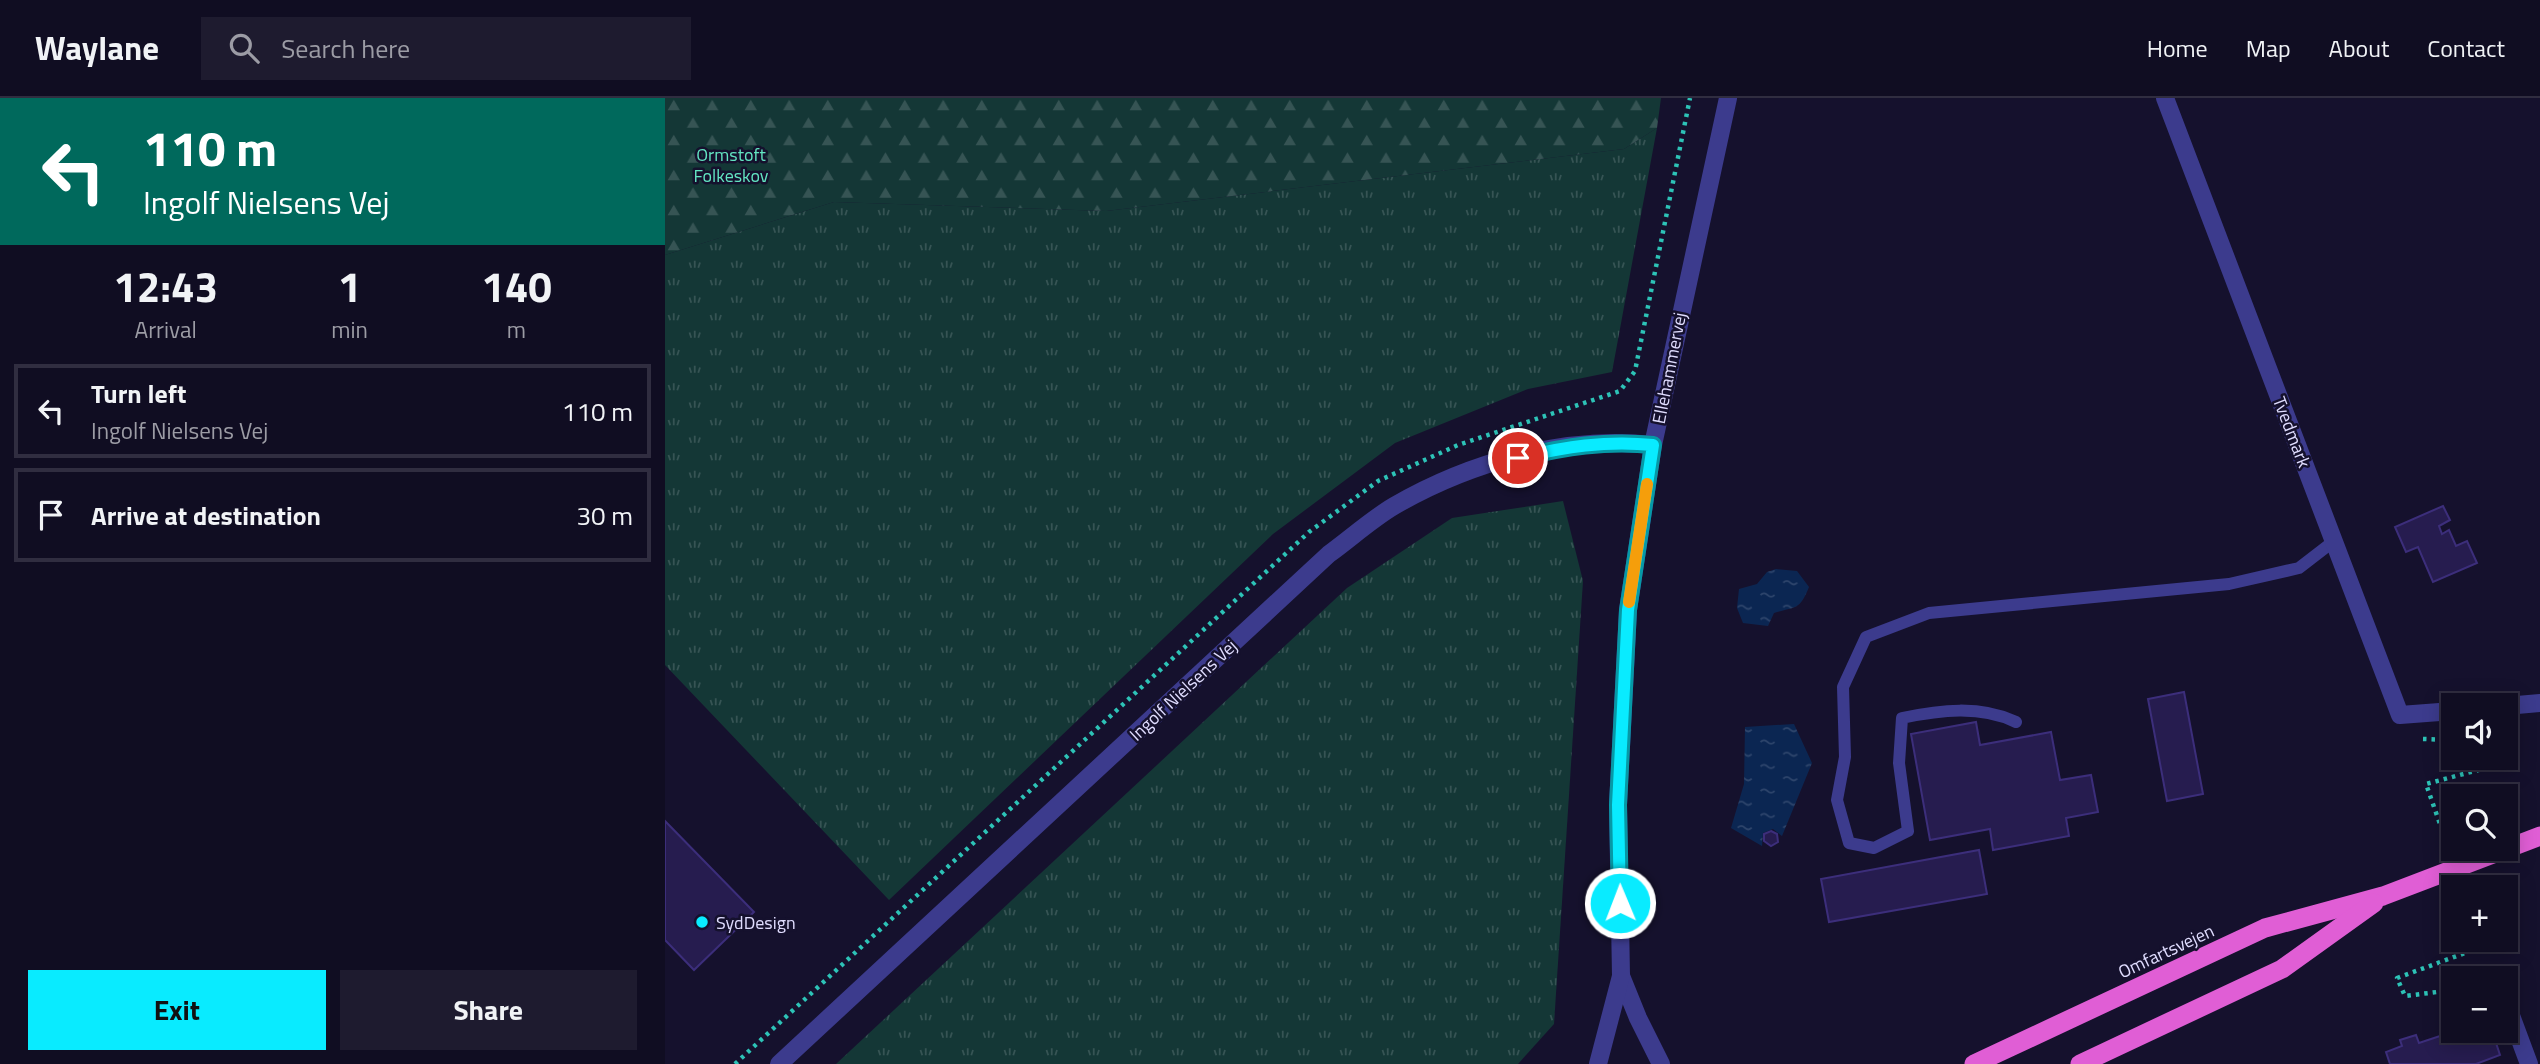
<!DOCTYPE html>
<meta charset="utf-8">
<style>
body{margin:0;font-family:"Titillium Web",sans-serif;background:#1e1b2f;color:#f1f3f6;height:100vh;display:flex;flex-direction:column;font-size:26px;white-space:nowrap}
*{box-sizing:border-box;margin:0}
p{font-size:23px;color:#9c9ca5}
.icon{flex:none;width:38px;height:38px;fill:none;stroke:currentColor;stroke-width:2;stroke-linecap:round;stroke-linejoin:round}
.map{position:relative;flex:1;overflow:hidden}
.side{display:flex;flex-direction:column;background:#100d22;width:665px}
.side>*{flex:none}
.guide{background:#00695c;color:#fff;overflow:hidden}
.controls{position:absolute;left:1776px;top:595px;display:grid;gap:14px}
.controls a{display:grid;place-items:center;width:77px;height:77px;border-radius:0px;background:#100d22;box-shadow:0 4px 18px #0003,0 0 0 2px #302d40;font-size:35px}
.pin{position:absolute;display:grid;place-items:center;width:60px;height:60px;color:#fff;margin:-30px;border:4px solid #fff;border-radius:50%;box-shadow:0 2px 7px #0007}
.me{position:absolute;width:77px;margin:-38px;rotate:359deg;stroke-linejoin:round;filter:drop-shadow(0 0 5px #0008)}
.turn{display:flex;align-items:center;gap:24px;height:147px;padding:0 28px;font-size:32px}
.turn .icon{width:91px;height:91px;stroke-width:2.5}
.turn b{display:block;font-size:49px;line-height:60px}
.eta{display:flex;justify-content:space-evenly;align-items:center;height:119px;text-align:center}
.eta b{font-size:42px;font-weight:700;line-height:49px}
.button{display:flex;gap:14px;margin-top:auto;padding:14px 28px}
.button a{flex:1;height:80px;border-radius:0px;background:#09ebff;color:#111;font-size:28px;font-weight:700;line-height:80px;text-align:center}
.button a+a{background:#1e1b2f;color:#f1f3f6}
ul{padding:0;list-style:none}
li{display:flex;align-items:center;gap:21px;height:94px;margin:0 14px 10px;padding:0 14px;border:4px solid #302d40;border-radius:0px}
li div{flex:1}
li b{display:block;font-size:26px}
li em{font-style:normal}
header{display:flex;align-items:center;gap:42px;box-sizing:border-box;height:98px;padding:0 35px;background:#100d22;border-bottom:2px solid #302d40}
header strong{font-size:33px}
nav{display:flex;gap:38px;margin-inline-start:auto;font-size:24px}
.search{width:490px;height:63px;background:#1e1b2f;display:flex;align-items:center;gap:18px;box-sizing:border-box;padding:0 24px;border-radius:0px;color:#9c9ca5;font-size:26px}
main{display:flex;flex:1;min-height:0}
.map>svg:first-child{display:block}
.grass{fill:url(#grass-tufts)}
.forest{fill:url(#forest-firs)}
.water{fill:url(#water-ripples)}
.building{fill:#261c4f;stroke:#3c2e7b;stroke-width:2}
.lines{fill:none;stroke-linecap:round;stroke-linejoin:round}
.path{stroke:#2dc3b7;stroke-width:4.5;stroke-dasharray:3.5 5;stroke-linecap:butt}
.service{stroke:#3c3b8d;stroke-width:12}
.minor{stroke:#3c3b8d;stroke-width:18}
.tertiary{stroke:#3c3b8d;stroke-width:18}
.trunk{stroke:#e05ed5;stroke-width:19}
.route-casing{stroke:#0699a6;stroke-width:18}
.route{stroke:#09ebff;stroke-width:12}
.slow{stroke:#f59e0b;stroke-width:12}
.poi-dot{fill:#09ebff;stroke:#15112d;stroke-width:2.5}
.labels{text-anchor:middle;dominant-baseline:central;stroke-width:5;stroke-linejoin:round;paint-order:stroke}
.park-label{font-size:18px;fill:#63e5c2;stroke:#15112d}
.street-label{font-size:18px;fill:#e0ddff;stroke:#15112d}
.poi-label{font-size:18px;fill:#e0ddff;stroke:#15112d;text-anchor:start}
</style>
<header>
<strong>Waylane</strong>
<div class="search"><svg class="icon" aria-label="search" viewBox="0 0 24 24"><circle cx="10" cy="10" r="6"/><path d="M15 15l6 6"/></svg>Search here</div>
<nav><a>Home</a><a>Map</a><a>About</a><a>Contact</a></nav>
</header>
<main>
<section class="side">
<div class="guide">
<div class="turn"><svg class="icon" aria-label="left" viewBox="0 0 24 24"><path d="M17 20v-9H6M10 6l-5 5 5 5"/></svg><div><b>110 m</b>Ingolf Nielsens Vej</div></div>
</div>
<div class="eta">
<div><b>12:43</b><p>Arrival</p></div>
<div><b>1</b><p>min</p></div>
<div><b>140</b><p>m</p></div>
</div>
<ul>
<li><svg class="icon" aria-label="left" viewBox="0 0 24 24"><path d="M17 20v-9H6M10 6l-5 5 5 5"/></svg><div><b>Turn left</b><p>Ingolf Nielsens Vej</p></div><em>110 m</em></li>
<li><svg class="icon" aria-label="arrive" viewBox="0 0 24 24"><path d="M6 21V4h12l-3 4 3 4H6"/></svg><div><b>Arrive at destination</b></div><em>30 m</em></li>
</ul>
<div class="button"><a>Exit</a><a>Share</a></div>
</section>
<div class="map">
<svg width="1875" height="966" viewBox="0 0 1875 966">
<defs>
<pattern id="grass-tufts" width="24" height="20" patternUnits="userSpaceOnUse" patternTransform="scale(1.75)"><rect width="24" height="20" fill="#143736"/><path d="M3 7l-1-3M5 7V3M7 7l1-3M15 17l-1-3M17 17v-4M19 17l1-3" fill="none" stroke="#365454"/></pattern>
<pattern id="forest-firs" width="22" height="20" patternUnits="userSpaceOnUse" patternTransform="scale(1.75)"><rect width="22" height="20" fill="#143736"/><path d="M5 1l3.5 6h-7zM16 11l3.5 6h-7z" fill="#365454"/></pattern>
<pattern id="water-ripples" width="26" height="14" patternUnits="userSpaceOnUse" patternTransform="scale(1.75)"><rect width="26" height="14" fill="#0b2652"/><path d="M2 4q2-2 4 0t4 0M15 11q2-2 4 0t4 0" fill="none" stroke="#2e456c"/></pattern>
</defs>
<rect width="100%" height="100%" fill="#15112d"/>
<!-- grass -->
<g class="grass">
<polygon points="992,30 947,274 863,291 730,345 608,436 224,802 0,567 0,157 169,104 441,113 959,51"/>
<polygon points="898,403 918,483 889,926 853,966 171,966 682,490 787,420"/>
</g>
<!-- forest -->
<polygon class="forest" points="0,0 996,0 992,30 959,51 441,113 169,104 0,157"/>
<!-- water -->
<g class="water">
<path d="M 1111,471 L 1132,473 L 1144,489 C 1134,514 1130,508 1109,515 L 1103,528 L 1078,525 L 1072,510 L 1074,491 L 1092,486 L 1102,474 Z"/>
<polygon points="1129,626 1147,665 1117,738 1108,731 1098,735 1097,748 1066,730 1079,686 1080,629"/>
</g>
<!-- building -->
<g class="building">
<polygon points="1778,408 1785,422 1774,428 1777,436 1784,432 1791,448 1802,443 1812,465 1768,484 1753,449 1741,454 1730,429"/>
<polygon points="1519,594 1538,696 1502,703 1483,601"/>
<polygon points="1311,624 1315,647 1386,634 1395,682 1426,677 1433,714 1401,720 1404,738 1328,752 1325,731 1265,742 1246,636"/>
<polygon points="0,723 89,814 29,872 0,842"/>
<polygon points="1106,733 1112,736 1113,744 1106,748 1099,743 1099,736"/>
<polygon points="1314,752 1322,796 1164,824 1156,781"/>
<polygon points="1790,933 1827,933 1835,957 1811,966 1725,966 1721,954 1737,948 1735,942 1751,937 1754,945"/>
</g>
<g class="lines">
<!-- path -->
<g class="path">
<polyline points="1758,641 1788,642"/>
<polyline points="1783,749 1761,686 1847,663 1841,646"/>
<polyline points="1788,892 1740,898 1732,880 1819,848 1816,842"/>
<polyline points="70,966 644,434 713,383 793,347 955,293 970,273 1025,0"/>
</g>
<!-- service -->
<path class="service" d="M 1351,624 C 1315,607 1275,612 1237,620 L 1234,665 L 1243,733 L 1209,750 L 1184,745 L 1172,702 L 1180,659 L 1178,589 L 1201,539 L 1264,515 L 1564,486 L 1634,470 L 1669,443"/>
<!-- minor -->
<g class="minor">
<polyline points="1500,0 1735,617 1788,613"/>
<polyline points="1841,608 1875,605"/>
<polyline points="1841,904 1864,966"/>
</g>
<!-- tertiary -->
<g class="tertiary">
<polyline points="956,878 973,920 996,966"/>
<path d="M 114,966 L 664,456 C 686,440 707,421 729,408 C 805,364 900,337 988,347"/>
<polyline points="933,966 956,878 953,707 963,512 988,347 1063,0"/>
</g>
<!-- trunk -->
<g class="trunk">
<polyline points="1309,966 1600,830 1718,798 1875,738"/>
<polyline points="1415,966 1617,871 1709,805"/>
</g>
</g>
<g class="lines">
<!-- route casing -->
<g class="route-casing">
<path id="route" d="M 853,360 C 899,349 941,342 988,347 L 963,512 L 953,707 L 955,805"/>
</g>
<!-- route -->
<use href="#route" class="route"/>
<!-- slow -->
<polyline class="slow" points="964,504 982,386"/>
</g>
<!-- markers -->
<circle class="poi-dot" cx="37" cy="824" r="7"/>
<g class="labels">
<!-- park labels -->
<g class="park-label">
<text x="66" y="56">Ormstoft<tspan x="66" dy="21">Folkeskov</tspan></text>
</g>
<!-- street labels -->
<g class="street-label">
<text transform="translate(1004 270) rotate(-79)">Ellehammervej</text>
<text transform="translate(1627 334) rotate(69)">Tvedmark</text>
<text transform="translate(518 592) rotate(-43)">Ingolf Nielsens Vej</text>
<text transform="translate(1501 853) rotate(-25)">Omfartsvejen</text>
</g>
<!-- poi labels -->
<g class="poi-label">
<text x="51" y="824">SydDesign</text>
</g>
</g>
</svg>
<div class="controls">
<a><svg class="icon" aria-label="sound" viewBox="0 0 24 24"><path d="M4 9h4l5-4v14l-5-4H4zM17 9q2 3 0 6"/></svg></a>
<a><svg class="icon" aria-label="search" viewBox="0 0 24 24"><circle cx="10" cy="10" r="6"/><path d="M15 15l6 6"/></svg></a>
<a>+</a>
<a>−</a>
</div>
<div class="pin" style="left:853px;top:360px;background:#d93025"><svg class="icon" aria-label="arrive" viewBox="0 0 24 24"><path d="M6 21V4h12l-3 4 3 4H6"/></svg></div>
<svg class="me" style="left:955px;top:805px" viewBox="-20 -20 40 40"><circle r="17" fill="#09ebff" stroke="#fff" stroke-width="3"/><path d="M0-11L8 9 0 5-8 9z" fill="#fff"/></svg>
</div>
</main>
